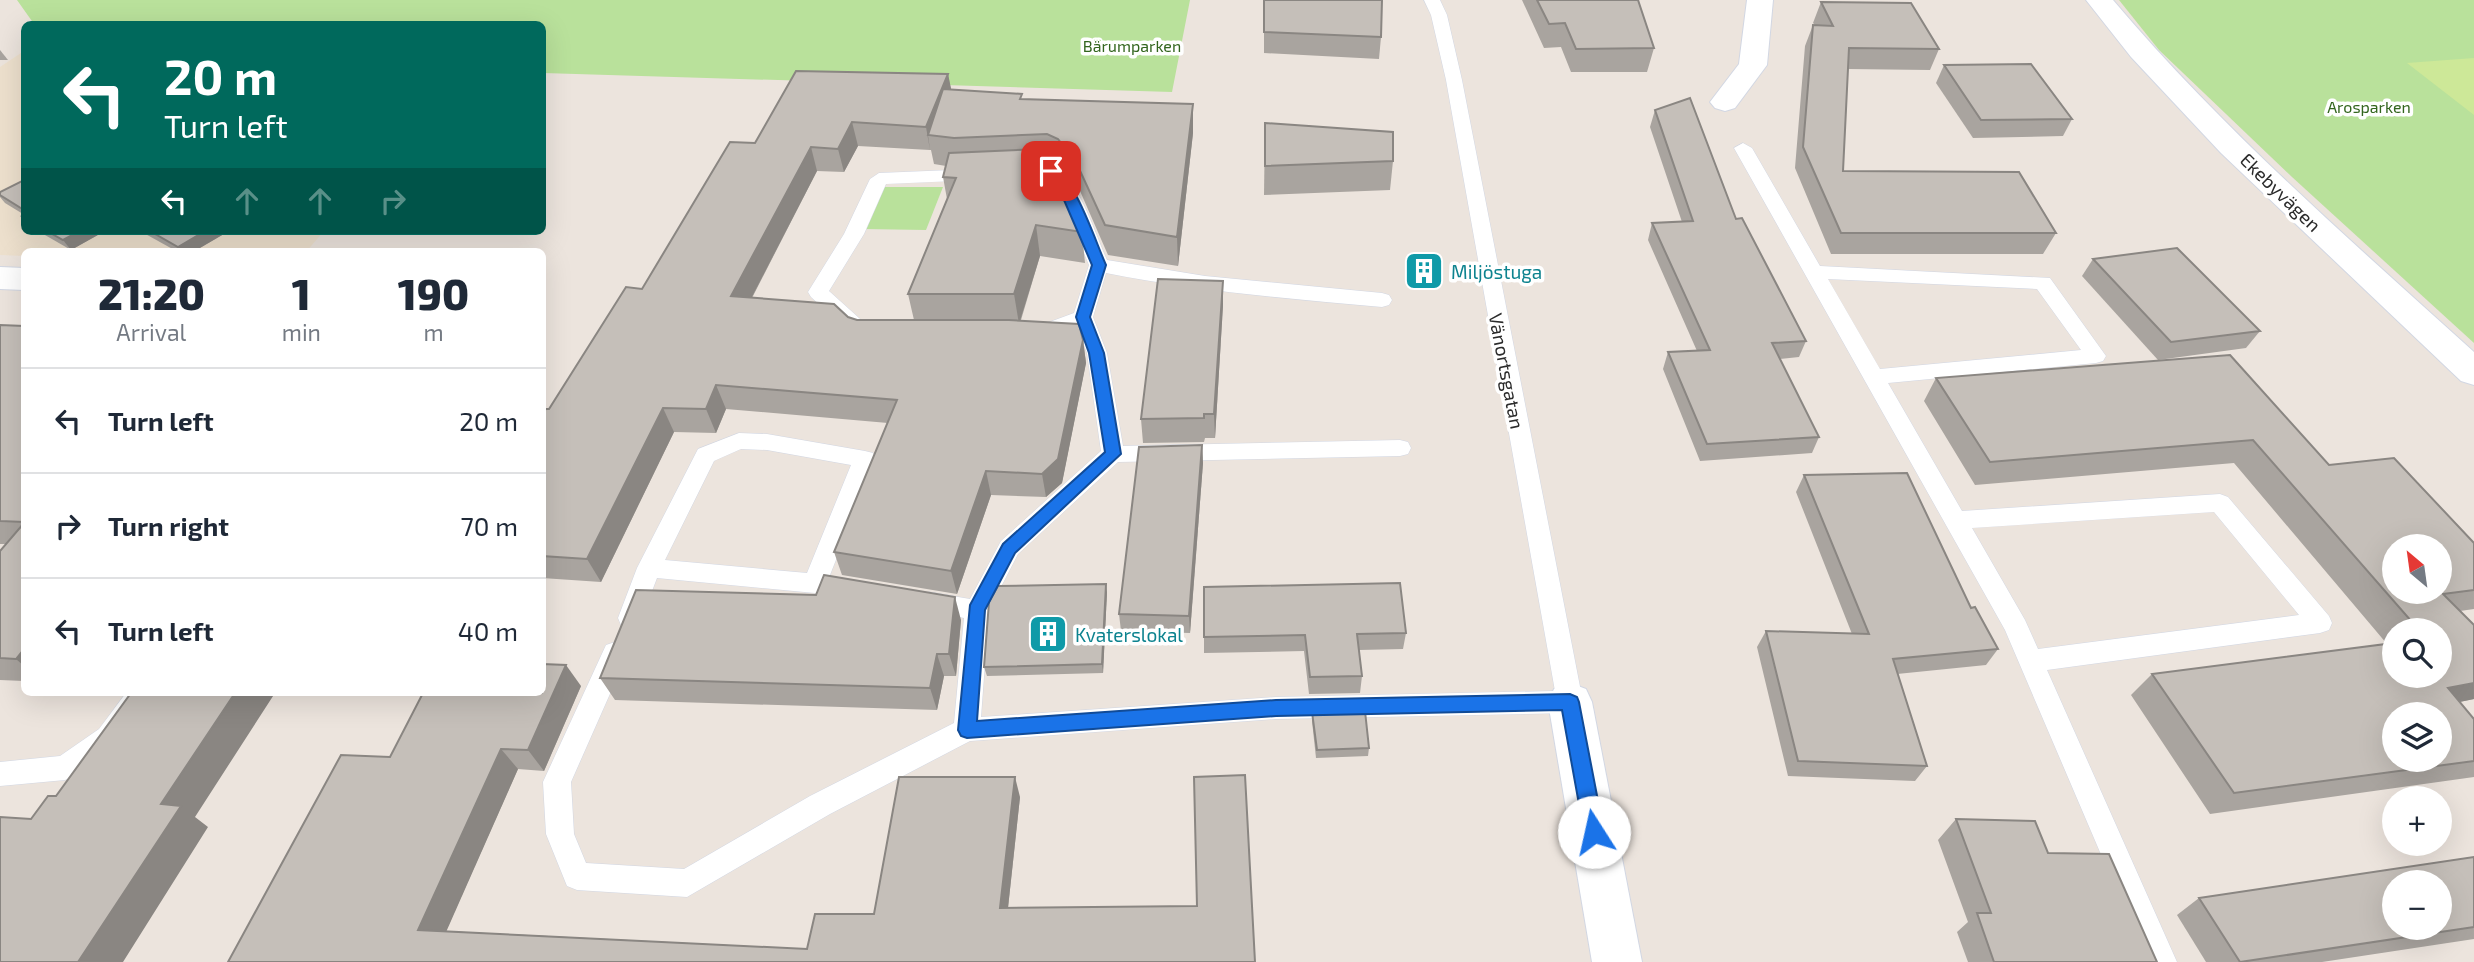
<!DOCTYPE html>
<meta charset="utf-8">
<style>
body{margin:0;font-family:"Exo 2",sans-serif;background:#f2f2f3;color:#1f2937;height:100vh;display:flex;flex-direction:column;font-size:26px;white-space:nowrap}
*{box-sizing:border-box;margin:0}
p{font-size:23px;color:#747a83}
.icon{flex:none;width:38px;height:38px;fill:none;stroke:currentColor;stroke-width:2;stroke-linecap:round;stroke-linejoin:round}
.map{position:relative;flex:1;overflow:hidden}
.details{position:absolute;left:21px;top:248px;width:525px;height:448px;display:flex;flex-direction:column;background:#fff;border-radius:10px;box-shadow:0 7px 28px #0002}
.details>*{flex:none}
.top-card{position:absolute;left:21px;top:21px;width:525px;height:214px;border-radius:10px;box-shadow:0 7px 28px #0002;background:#00695c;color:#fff;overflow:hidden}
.needle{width:46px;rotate:331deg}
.controls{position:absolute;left:2382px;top:534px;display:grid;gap:14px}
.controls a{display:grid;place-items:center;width:70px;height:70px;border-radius:50%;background:#fff;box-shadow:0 7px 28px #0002;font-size:35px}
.pin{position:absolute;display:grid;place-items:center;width:60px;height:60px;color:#fff;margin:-30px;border-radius:14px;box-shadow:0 4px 10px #0006}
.me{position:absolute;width:77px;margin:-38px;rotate:350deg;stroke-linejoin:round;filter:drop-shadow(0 0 5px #0008)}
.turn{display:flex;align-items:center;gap:24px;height:147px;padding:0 28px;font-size:32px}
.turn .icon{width:91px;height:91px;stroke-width:2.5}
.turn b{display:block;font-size:49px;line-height:60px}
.lanes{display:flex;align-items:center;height:66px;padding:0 28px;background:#0003;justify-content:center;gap:35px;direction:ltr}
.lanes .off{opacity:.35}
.eta{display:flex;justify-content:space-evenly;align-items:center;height:119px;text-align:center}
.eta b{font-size:42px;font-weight:800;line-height:49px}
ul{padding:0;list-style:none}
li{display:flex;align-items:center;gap:21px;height:105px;padding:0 28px;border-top:2px solid #e0e1e3}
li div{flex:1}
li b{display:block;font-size:26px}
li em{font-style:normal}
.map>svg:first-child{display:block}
.education{fill:#ede0cd}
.green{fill:#b9e19b}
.pitch{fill:#cde898}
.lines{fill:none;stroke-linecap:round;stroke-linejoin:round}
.service-casing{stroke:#d2d7e3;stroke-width:1}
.minor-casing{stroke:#d2d7e3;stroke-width:2}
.service{fill:#fff;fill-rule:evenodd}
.minor{fill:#fff;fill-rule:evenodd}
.wall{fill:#a9a49f;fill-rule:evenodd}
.shaded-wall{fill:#8a8682}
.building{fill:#c5bfb9;stroke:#8a8682;stroke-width:2;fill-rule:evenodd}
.route{fill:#1a73e8;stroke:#114b97;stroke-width:2}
.labels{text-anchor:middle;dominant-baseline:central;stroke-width:7;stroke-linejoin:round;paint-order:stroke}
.far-park-label{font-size:16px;fill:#32651d;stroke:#fff}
.street-label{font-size:19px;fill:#2b2b2b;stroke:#fff}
.culture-label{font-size:19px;fill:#0d838f;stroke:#fff;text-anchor:start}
</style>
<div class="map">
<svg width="2474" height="962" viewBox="0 0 2474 962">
<rect width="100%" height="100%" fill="#ece4dd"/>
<!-- education -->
<polygon class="education" points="24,51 24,231 324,231 306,252 24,252 24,256 0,255 0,67"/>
<!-- green -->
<g class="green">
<polygon points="17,0 1190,0 1172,92 543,73 542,24 34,24"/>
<polygon points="2119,0 2474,0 2474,343 2292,177 2159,50"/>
<polygon points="880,187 943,187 926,230 863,229"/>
</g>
<!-- pitch -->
<polygon class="pitch" points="2474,58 2474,115 2407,63"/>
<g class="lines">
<!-- service casing -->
<g class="service-casing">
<g id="service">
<path d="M 1424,0 L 1440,0 L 1447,15 L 1462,80 L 1583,702 L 1579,710 L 1570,713 L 1276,719 L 970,741 L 830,814 L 687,897 L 577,890 L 567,886 L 546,834 L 543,782 L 606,645 L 615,642 L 624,645 L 628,653 L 571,782 L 574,834 L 586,863 L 684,869 L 810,796 L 954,723 L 964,618 L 920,609 L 917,602 L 920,595 L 929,592 L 970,599 L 1001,541 L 1101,451 L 1087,353 L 1077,327 L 1038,341 L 864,341 L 857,339 L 811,297 L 808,292 L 844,234 L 870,179 L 879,173 L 1051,166 C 1077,172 1096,237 1107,260 L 1205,276 L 1382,293 L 1389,295 L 1392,300 L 1389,305 L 1382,307 C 1290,299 1197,291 1106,273 L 1093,317 L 1107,353 L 1123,446 L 1400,440 L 1408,442 L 1411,448 L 1408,454 L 1400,456 L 1118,462 L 1018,554 L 989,610 L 981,717 L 1276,697 L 1555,691 L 1446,80 L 1431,15 ZM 1046,177 L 1056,186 L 1089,265 L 1074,313 L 1036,327 L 869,327 L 829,291 L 864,234 L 886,184 Z"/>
<path d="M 1743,143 L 1752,148 L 1820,266 L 2050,278 L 2106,356 L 2103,361 L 2096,363 L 1888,383 L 1962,511 L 2220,494 L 2228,497 L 2329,616 L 2332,623 L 2329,630 L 2320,633 L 2047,670 L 2177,962 L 2147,962 L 2005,630 L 1734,148 ZM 1828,279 L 2037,289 L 2081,350 L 1880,369 ZM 2214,512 L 2299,615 L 2038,649 L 2025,620 L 1972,528 Z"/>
<path d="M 739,433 L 767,434 L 865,451 L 873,453 L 876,459 L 824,590 L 815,593 L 657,578 L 639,625 L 630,628 L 621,625 L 618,618 L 637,568 L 698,449 ZM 741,449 L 767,450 L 851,465 L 807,573 L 665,560 L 714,461 Z"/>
<path d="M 126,693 L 154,693 C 137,728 102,766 65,780 L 0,786 L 0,762 L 60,756 L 99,729 Z"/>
</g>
</g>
<!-- minor casing -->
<g class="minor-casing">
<g id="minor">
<polygon points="1747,0 1773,0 1767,65 1735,108 1725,111 1715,108 1710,102 1739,64"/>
<path d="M 2086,0 L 2113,0 C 2222,129 2349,239 2474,352 L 2474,385 L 2461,381 L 2221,153 L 2131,57 Z"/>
<polygon points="0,267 24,268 24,290 0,289"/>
<polygon points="1570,683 1586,689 1592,702 1642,962 1592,962 1548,702 1554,689"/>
</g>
</g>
<!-- service -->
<use href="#service" class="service"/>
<!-- minor -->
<use href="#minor" class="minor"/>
</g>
<!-- wall -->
<g class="wall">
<polygon points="1264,0 1381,37 1379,59 1264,53"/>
<polygon points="1522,0 1638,0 1654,48 1647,72 1571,72 1561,47 1544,48"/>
<polygon points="1821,2 1939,49 1930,70 1848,69 1843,171 2056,233 2043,254 1831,254 1795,168 1805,46 1813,25 1815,25 1813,23"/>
<polygon points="0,50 8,60 0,60"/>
<polygon points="1944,65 2072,119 2063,136 1973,138 1936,83"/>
<path d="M 948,74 L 951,90 L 1023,100 L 1193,133 L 1178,266 L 1108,255 L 1080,191 L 1062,168 L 1053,164 L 1082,232 L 1085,263 L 1040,256 L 1021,320 L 1083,340 L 1086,363 L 1062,483 L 1046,497 L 991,495 L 957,594 L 842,575 L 834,552 L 888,423 L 726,409 L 716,433 L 674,432 L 601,582 L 542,578 L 542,414 L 549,409 L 755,143 ZM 858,146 L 930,150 L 931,150 L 934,164 L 946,166 L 943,177 L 947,199 L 908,294 L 914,320 L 857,320 L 752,298 L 817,171 L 844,172 Z"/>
<polygon points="1655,110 1736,219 1806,341 1799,357 1780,359 1819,437 1812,453 1700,461 1663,369 1668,352 1697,351 1648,240 1652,223 1682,222 1650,127"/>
<polygon points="1265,123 1393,161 1390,190 1264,195"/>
<polygon points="24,180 24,221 20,216 23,214 5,203 0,197 0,192"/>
<polygon points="38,231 105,231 71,250"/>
<polygon points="140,231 229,231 193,252 178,252"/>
<polygon points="2093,259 2260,331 2246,348 2158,360 2082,276"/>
<polygon points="1223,305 1215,438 1205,438 1204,442 1143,443 1141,419"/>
<polygon points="0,325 24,326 24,681 0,680 0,551 6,544 0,544"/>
<path d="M 2230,355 L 2329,465 L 2474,543 L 2474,609 L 2460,611 L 2474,625 L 2474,699 L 2459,702 L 2474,719 L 2474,777 L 2210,814 L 2131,695 L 2152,674 L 2387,644 L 2234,463 L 1975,485 L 1924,401 L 1936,378 ZM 2394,630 L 2440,630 L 2394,676 Z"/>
<polygon points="1202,445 1203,463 1190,633 1121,631 1119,614"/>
<polygon points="1804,475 1971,608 1998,649 1986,665 1897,674 1927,766 1915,781 1788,776 1757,647 1766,631 1852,634 1796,492"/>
<polygon points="1107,592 1103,673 987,676 984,667"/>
<polygon points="816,595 961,620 956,676 944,676 937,710 615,700 600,678"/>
<polygon points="1406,633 1403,649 1359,650 1362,676 1360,693 1309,694 1304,651 1204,653 1204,637"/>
<polygon points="581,686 544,771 518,769 446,931 807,949 874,914 1020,797 1008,908 1255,962 228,962 390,757"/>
<polygon points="1312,712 1369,748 1368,756 1316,758 1312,721"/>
<polygon points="1956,819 2048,853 2157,962 1968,962 1957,932 1968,922 1938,840"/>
<polygon points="2474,857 2474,939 2322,962 2206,962 2177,915 2199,898"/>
</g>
<!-- shaded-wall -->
<g class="shaded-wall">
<polygon points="948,74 953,98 928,135 930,150 926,127"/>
<polygon points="1193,104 1193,133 1178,266 1177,237"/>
<polygon points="852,122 858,146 844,172 838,149"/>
<polygon points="811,147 817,171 740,320 731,296"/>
<polygon points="1036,225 1040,256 1019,324 1014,294"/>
<polygon points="80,231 105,231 71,250 63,240"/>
<polygon points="205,231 229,231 193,252 182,252 178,247"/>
<polygon points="1223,281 1223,305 1215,438 1214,414"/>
<polygon points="1083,340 1086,363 1062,483 1046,497 1042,474"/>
<polygon points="716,385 726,409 716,433 706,409"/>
<polygon points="663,408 674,432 601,582 587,559"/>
<polygon points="1202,445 1203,463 1190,633 1189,616"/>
<polygon points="986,471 991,495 957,594 951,571"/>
<polygon points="1106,584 1107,592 1103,673 1102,664"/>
<polygon points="955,597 961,620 956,676 949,654"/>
<polygon points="24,649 24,666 16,659"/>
<polygon points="937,654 944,676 937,710 930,688"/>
<polygon points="566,665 581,686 544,771 528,750"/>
<polygon points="2474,683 2474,699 2421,710 2448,688"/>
<polygon points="235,693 275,693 195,817 208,827 123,962 78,962 161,804"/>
<polygon points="501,749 518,769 439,948 418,930"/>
<polygon points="1015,777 1020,797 1006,926 1000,908"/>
</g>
<!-- building -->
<g class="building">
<polygon points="1264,0 1382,0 1381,37 1264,32"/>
<polygon points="1537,0 1638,0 1654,48 1576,49 1565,23 1549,24"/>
<polygon points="1821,2 1911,3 1939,49 1849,48 1843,171 2019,172 2056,233 1841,233 1803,147 1813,25 1833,26"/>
<polygon points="2031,64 2072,119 1981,120 1944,65"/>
<polygon points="796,71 948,74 926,127 852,122 838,149 811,147 731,296 834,304 848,317 857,320 1009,320 1079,324 1083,340 1058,459 1042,474 986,471 951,571 834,552 897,400 716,385 706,409 663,408 587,559 542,556 542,414 546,409 549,409 626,287 642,289 730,142 755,143"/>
<polygon points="943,89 1022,94 1020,99 1193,104 1177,237 1105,225 1076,162 1058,139 1047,134 954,138 928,135"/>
<polygon points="1690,98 1736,219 1742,218 1806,341 1772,343 1819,437 1707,444 1668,352 1710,350 1652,223 1693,221 1655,110"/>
<polygon points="1265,123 1393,132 1393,161 1265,166"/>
<polygon points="1041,149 1050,157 1082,232 1036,225 1014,294 908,294 956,178 943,177 949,153"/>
<polygon points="24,180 24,210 0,195 0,192"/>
<polygon points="47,231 80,231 63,240"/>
<polygon points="150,231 205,231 178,247"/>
<polygon points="2177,248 2260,331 2171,342 2093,259"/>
<polygon points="1158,279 1223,281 1214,414 1204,414 1204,418 1141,419"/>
<polygon points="0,325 24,326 24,522 0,521"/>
<path d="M 2230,355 L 2329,465 L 2394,458 L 2474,543 L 2474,590 L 2443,594 L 2474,625 L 2474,683 L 2448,688 L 2474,719 L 2474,761 L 2234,793 L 2152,674 L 2394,643 L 2394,676 L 2440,676 L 2440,630 L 2419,630 L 2253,440 L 1990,462 L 1936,378 ZM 2394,546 L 2440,546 L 2440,592 L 2394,592 ZM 2394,714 L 2440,714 L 2440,760 L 2394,760 Z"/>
<polygon points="1202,445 1189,616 1119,614 1139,447"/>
<polygon points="1907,473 1971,608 1975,607 1998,649 1893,659 1927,766 1798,761 1766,631 1869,634 1804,475"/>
<polygon points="24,523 24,649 16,659 0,658 0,551"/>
<polygon points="824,575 955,597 949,654 937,654 930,688 600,678 636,590 816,595"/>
<polygon points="1400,583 1406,633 1357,634 1362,676 1310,677 1305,635 1204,637 1204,587"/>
<polygon points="1106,584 1102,664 984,667 989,602 998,586"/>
<polygon points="542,664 566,665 528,750 501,749 418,930 807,949 815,914 874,914 899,777 1015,777 1000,908 1197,906 1194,777 1245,775 1255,962 228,962 341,755 390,757 423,693 542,693"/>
<polygon points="131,693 235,693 161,804 181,806 78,962 0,962 0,817 31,819 48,796 56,796"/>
<polygon points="1365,711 1369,748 1317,750 1312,712"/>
<polygon points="1956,819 2035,821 2048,853 2109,854 2157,962 1994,962 1977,913 1991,913"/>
<path d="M 2474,857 L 2474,927 L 2240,962 L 2199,898 ZM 2394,882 L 2440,882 L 2440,928 L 2394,928 Z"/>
</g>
<!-- route -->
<path class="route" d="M 1051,167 C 1075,176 1095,241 1106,265 L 1090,317 L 1104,353 L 1121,454 L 1015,553 L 985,610 L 977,721 L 1276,700 L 1570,694 L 1577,697 L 1579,702 L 1604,832 L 1601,839 L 1594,841 L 1587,839 L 1584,832 L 1562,710 L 1276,716 L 967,738 L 961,736 L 958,730 L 970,605 L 1003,544 L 1105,452 L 1089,353 L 1076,317 L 1092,265 L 1058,186 L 1044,171 Z"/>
<!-- icons -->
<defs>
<g id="building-square" transform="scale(2.0125)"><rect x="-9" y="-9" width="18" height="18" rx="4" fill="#0f9aa8" stroke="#fff"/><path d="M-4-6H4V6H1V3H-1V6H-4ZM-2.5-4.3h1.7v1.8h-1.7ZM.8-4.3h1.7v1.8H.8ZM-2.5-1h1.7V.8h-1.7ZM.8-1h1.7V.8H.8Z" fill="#fff"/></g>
</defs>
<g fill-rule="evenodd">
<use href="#building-square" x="1424" y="271"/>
<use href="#building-square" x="1048" y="634"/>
</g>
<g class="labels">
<!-- far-park labels -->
<g class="far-park-label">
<text x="1132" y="45">Bärumparken</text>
<text x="2369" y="106">Arosparken</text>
</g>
<!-- street labels -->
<g class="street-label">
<text transform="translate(2281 192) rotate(44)">Ekebyvägen</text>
<text transform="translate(1507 371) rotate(79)">Vänortsgatan</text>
</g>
<!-- culture labels -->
<g class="culture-label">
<text x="1451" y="271">Miljöstuga</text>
<text x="1075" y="634">Kvaterslokal</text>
</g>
</g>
</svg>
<div class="controls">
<a><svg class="needle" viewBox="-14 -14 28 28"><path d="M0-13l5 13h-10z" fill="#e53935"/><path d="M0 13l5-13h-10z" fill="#747a83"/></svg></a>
<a><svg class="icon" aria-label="search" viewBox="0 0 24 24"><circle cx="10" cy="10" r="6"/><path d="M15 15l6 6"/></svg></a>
<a><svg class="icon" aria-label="layers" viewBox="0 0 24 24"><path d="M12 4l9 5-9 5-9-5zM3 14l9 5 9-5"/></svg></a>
<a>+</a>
<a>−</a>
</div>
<div class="pin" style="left:1051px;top:171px;background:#d93025"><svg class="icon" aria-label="arrive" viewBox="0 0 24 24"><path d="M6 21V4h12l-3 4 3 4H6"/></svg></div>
<svg class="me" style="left:1594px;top:832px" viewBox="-20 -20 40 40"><circle r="19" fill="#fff"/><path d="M0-13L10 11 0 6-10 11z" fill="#1a73e8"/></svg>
<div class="top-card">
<div class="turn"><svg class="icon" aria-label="left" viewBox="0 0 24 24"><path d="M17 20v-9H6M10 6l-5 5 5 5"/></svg><div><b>20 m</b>Turn left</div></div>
<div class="lanes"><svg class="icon" aria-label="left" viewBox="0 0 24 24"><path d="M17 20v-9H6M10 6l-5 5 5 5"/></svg><svg class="icon off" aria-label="ahead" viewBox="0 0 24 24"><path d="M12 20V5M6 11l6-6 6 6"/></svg><svg class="icon off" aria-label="ahead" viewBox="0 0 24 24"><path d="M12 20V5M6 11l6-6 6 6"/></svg><svg class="icon off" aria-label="right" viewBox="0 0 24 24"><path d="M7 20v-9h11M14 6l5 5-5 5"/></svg></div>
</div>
<section class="details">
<div class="eta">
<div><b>21:20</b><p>Arrival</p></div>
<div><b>1</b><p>min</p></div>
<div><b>190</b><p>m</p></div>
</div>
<ul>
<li><svg class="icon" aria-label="left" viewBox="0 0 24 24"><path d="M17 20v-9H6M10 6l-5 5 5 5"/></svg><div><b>Turn left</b></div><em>20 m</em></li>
<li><svg class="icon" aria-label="right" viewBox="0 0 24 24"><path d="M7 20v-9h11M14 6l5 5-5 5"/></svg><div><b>Turn right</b></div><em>70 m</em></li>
<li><svg class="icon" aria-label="left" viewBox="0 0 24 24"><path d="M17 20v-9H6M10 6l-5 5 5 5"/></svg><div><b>Turn left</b></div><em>40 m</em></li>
</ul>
</section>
</div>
